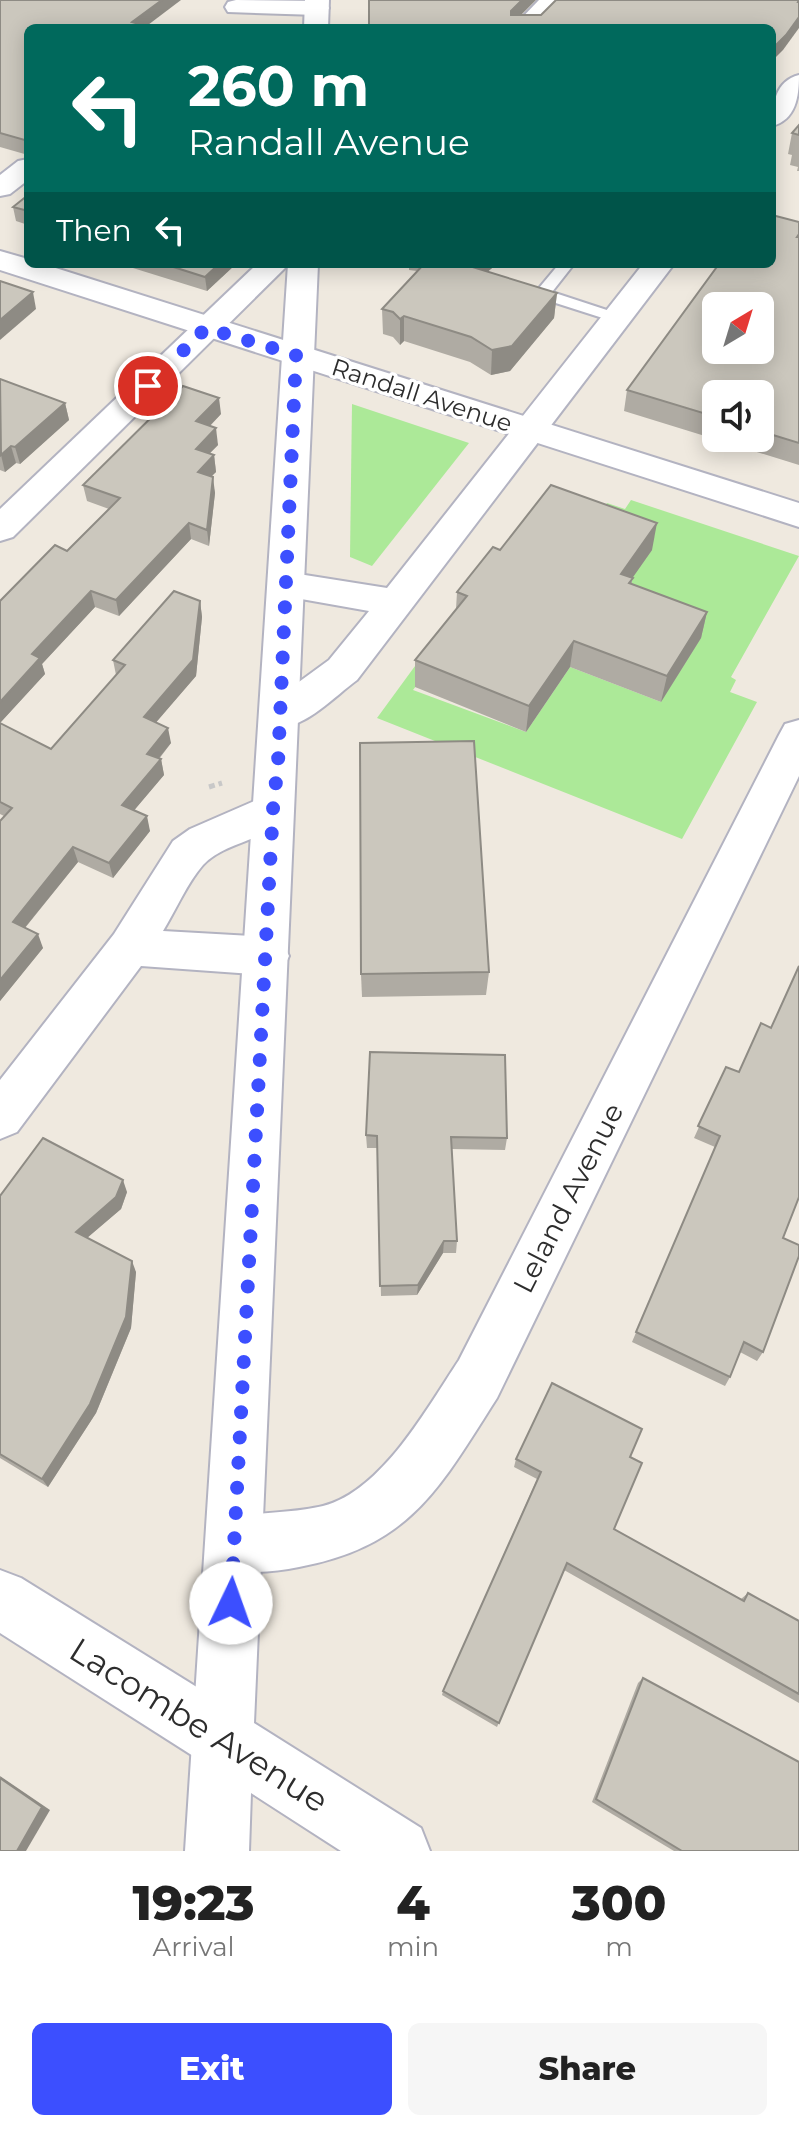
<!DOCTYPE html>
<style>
body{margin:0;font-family:Montserrat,sans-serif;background:#f6f6f6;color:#222;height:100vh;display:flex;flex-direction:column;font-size:30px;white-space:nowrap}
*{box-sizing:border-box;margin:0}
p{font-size:26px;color:#767676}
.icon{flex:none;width:44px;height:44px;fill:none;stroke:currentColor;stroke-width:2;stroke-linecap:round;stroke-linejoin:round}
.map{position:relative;height:1851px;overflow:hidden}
.panel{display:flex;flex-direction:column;background:#fff;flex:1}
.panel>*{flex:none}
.banner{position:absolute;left:24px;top:24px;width:752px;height:244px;border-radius:12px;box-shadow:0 4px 20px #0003;background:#00695c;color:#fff;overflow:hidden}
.needle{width:52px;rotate:38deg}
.controls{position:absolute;left:702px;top:292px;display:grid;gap:16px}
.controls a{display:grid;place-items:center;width:72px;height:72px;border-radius:12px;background:#fff;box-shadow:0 4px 20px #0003;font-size:40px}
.pin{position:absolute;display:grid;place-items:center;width:68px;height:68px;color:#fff;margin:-34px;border:4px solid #fff;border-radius:50%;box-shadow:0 2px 8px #0007}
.me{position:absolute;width:88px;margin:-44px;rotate:3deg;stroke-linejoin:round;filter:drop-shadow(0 0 6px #0008)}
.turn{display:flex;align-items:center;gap:28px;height:168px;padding:0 32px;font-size:36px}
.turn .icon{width:104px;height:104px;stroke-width:2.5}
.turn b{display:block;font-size:56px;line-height:68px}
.then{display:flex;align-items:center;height:76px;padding:0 32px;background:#0003;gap:16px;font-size:30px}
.eta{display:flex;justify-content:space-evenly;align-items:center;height:136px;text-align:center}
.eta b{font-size:48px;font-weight:800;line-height:56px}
.button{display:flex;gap:16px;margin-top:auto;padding:16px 32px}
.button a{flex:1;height:92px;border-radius:12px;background:#3c4fff;color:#fff;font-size:32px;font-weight:800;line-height:92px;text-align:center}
.button a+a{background:#f6f6f6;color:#222}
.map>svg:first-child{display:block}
.green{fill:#ace998}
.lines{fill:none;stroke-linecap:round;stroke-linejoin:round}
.service-casing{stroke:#b3b3c1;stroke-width:4}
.minor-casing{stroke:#b3b3c1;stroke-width:4}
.tertiary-casing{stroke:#b3b3c1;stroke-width:4}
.secondary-casing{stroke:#b3b3c1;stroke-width:4}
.path{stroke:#c8c8c8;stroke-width:5;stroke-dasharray:6 4;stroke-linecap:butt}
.service{fill:#fff;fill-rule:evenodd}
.minor{fill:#fff;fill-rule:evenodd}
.tertiary{fill:#fff;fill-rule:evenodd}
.secondary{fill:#fff;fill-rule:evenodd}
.wall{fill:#afaba3;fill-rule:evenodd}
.shaded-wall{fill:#8e8b84}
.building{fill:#cbc7bd;stroke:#8e8b84;stroke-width:2;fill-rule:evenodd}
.route{stroke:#3c4fff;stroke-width:14;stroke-dasharray:0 25.2}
.labels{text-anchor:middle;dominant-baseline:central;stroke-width:7;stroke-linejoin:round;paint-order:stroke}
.far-street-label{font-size:24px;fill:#2d2d2d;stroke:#fff}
.street-label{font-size:28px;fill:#2d2d2d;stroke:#fff}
.near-street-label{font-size:34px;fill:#2d2d2d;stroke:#fff}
</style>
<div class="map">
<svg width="799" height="1851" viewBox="0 0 799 1851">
<rect width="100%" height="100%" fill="#efe9df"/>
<!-- green -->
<g class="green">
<polygon points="352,404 469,443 372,566 350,557"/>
<polygon points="631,500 799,556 731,677 736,680 730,692 757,702 682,839 377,718 426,651 439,656 413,690 526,732 570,667 661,702 590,527 607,503 625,509"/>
</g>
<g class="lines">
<!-- service casing -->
<g class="service-casing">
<polygon id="service" points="559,264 574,264 552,292 622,315 622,321 612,321 537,297 534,294"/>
</g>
<!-- minor casing -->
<g class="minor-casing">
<g id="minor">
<polygon points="236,0 317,1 326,3 329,8 326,13 317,15 228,12 225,7 228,2"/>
<polygon points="539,0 565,0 538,28 512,28"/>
<path d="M 799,75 C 799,96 796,120 772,126 C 772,105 775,81 799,75 Z"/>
<polygon points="28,159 28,180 10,194 0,196 0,175 18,161"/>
<polygon points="257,264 289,264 13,537 0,541 0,509"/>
<path d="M 643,264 L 674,264 L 357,680 C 332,698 299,736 266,726 L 260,716 L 266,706 L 329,660 L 369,611 L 273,594 L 268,585 L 273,576 L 286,572 L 387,588 Z"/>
<path d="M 799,720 L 799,776 L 497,1398 C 440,1487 411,1546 299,1567 C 270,1573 240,1575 214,1564 L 205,1544 L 214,1524 C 248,1510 286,1515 323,1506 C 382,1491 427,1408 459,1360 L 779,735 L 785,724 Z"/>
<path d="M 273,793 L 288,798 L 294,809 C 277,840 227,839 203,865 C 187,883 176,910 163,931 L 267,937 L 283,943 L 289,956 L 283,969 L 267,975 L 141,966 L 17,1132 L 0,1139 L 0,1080 L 114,934 L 173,841 L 190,829 Z"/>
<polygon points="0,1570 21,1578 245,1717 254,1739 245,1761 223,1770 201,1761 0,1633"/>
</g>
</g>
<!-- tertiary casing -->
<g class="tertiary-casing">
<polygon id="tertiary" points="0,251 28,259 28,264 43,264 799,503 799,527 0,270"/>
</g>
<!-- secondary casing -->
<g class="secondary-casing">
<g id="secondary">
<polygon points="305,0 329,0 328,28 304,28"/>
<polygon points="288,264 318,264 254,1723 421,1828 430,1851 341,1851 251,1793 249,1851 185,1851"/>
</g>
</g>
<!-- path -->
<polyline class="path" points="209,787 222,783"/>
<!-- service -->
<use href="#service" class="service"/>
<!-- minor -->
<use href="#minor" class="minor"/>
<!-- tertiary -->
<use href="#tertiary" class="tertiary"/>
<!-- secondary -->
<use href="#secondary" class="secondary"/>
</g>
<!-- wall -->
<g class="wall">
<polygon points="0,0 28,28 28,155 0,147"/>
<polygon points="799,125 799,171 797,171 798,167 790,165 792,155 788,154 792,133"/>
<polygon points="28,195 28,225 16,221 13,207"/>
<path d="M 799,222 L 799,465 L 624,411 L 627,390 ZM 716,394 L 760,394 L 760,438 L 716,438 Z"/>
<polygon points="120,264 236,264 207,291"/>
<polygon points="409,264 497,264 487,272 557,293 554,318 510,371 491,375 470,362 404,341 400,345 393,337 383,334 382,309 417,271 409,270"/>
<polygon points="0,379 65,403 69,420 20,464 16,463 5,472 0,470"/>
<polygon points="221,414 210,426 218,445 209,454 214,455 216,472 211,476 215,493 209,546 191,539 119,616 95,607 42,664 45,674 0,723 51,749 116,675 113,660 200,601 202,617 196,676 156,722 171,743 159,759 161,759 164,775 134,810 150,831 113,878 78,862 25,928 43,948 0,1001 0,821 4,816 0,814 0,601 67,551 109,509 87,501 83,485"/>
<polygon points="500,550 652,550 632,578 632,584 707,612 701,638 661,702 570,667 526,732 415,687 415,660 456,609 457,592"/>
<polygon points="489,972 486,995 362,997 361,974"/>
<polygon points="726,1067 783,1238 763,1352 757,1361 740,1352 730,1377 725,1386 632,1342 715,1147 694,1138"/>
<polygon points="366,1135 507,1138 505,1150 452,1149 457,1241 456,1253 443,1253 417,1295 381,1296 377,1148 367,1148"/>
<polygon points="127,1192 121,1209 87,1238 136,1272 131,1328 96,1413 48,1487 0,1458 0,1196"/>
<polygon points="630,1457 614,1529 741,1599 748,1593 799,1621 799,1703 564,1570 497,1727 442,1695 443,1691 537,1479 514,1467 516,1459"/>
<polygon points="643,1678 799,1851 674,1851 592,1802 638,1683"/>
</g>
<!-- shaded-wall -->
<g class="shaded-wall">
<polygon points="162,0 181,0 144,28 132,22"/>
<polygon points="522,0 536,0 510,26 511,11"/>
<polygon points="799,17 799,28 783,50 772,61 772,49"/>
<polygon points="219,264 236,264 207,291 205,277"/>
<polygon points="468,264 497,264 465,290 466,265"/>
<polygon points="33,292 36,309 0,340 0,320"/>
<polygon points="557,293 554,318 510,371 491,375 492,350"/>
<polygon points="404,316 404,341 400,345 400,319"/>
<polygon points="219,398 221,414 198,438 196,421"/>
<polygon points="65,403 69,420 20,464 15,447"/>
<polygon points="216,428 218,445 198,465 196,449"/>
<polygon points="11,446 16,463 5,472 1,455"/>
<polygon points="214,455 216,472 200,488 198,472"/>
<polygon points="213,477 215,493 209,546 207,530"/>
<polygon points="189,523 191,539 119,616 116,600"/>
<polygon points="657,523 652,550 617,600 621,574"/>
<polygon points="91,591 95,607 42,664 45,674 0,723 0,702 32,654"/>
<polygon points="200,601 202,617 196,676 147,733 144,717"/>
<polygon points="707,612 701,638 661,702 667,676"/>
<polygon points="574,641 570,667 526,732 529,706"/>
<polygon points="168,728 171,743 150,769 147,754"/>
<polygon points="161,759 164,775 126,820 122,805"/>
<polygon points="147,816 150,831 113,878 109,863"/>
<polygon points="73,847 78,862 18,936 13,922"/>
<polygon points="38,934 43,948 0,1001 0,980"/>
<polygon points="123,1180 127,1192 121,1209 81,1243 76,1232"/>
<polygon points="444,1241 443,1253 417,1295 418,1285"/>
<polygon points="132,1261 136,1272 131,1328 96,1413 48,1487 42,1479"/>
<polygon points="0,1776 50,1810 26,1851 17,1851"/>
</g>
<!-- building -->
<g class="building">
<polygon points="0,0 162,0 132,22 154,28 28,28 28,141 0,133"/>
<polygon points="369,0 522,0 511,11 511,15 541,15 556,0 799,0 798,2 799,2 799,17 786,35 772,49 772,28 369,28"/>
<polygon points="799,125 799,135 792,133"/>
<polygon points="28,195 28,211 13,207"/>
<path d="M 772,215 L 799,222 L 799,234 L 797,237 L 799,237 L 799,443 L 760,431 L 760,394 L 716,394 L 716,417 L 627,390 L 719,264 L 772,264 ZM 716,306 L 760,306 L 760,350 L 716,350 Z"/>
<polygon points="164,264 219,264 205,277"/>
<polygon points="424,264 468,264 466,265 557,293 512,346 492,350 471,337 404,316 400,319 393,312 382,309"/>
<polygon points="0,281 33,292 0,320"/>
<polygon points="0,379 65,403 15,447 11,446 1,455"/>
<polygon points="183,386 219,398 196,421 216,428 196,449 214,455 198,472 213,477 207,530 189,523 116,600 91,591 32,654 40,658 0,702 0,601 55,545 67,551 120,498 83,485"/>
<polygon points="551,485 657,523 621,574 633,578 629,583 707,612 667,676 574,641 529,706 415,660 467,596 457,592 493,547 500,550"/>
<polygon points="174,591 200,601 193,660 144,717 168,728 147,754 161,759 122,805 147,816 109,863 73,847 13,922 38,934 0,980 0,821 12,808 0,802 0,723 51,749 125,665 113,660"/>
<polygon points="474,741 489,972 361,974 360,743"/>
<polygon points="799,966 799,1197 783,1238 799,1245 799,1256 763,1352 744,1342 730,1377 636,1332 720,1136 698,1126 726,1067 739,1072 761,1023 771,1028"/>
<polygon points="370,1052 505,1055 507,1138 451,1137 457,1241 444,1241 418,1285 380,1286 377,1136 366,1135"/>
<polygon points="43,1138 123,1180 116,1197 76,1232 132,1261 126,1317 90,1404 42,1479 0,1454 0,1196"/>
<polygon points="552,1383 642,1429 630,1457 642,1463 614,1529 744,1601 748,1593 799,1621 799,1694 567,1563 499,1723 443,1691 541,1472 516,1459"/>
<polygon points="643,1678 799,1762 799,1851 682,1851 596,1799"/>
<polygon points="0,1778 42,1807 17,1851 0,1851"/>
</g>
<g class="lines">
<!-- route -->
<polyline class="route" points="148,386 206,328 296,355 278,763 273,809 231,1603"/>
</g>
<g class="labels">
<!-- far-street labels -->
<g class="far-street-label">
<text transform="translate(422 395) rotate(18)">Randall Avenue</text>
</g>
<!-- street labels -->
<g class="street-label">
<text transform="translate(568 1198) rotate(-63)">Leland Avenue</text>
</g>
<!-- near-street labels -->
<g class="near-street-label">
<text transform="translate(199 1725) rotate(32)">Lacombe Avenue</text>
</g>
</g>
</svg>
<div class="controls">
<a><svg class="needle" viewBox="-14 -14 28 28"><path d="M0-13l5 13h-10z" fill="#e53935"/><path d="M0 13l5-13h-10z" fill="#767676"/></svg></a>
<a><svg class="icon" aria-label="sound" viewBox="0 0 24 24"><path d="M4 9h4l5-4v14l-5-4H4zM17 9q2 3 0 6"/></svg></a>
</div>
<div class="pin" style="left:148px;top:386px;background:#d93025"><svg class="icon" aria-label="arrive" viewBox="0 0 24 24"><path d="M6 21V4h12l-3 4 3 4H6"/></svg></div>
<svg class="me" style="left:231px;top:1603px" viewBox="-20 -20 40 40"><circle r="19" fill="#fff"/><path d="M0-13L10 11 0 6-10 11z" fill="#3c4fff"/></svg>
<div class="banner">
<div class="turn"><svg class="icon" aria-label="left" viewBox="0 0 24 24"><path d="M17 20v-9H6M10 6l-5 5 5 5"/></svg><div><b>260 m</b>Randall Avenue</div></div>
<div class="then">Then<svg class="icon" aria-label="left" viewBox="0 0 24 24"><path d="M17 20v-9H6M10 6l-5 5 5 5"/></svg></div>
</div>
</div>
<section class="panel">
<div class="eta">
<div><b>19:23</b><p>Arrival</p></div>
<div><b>4</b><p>min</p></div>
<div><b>300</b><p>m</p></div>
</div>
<div class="button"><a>Exit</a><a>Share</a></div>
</section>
